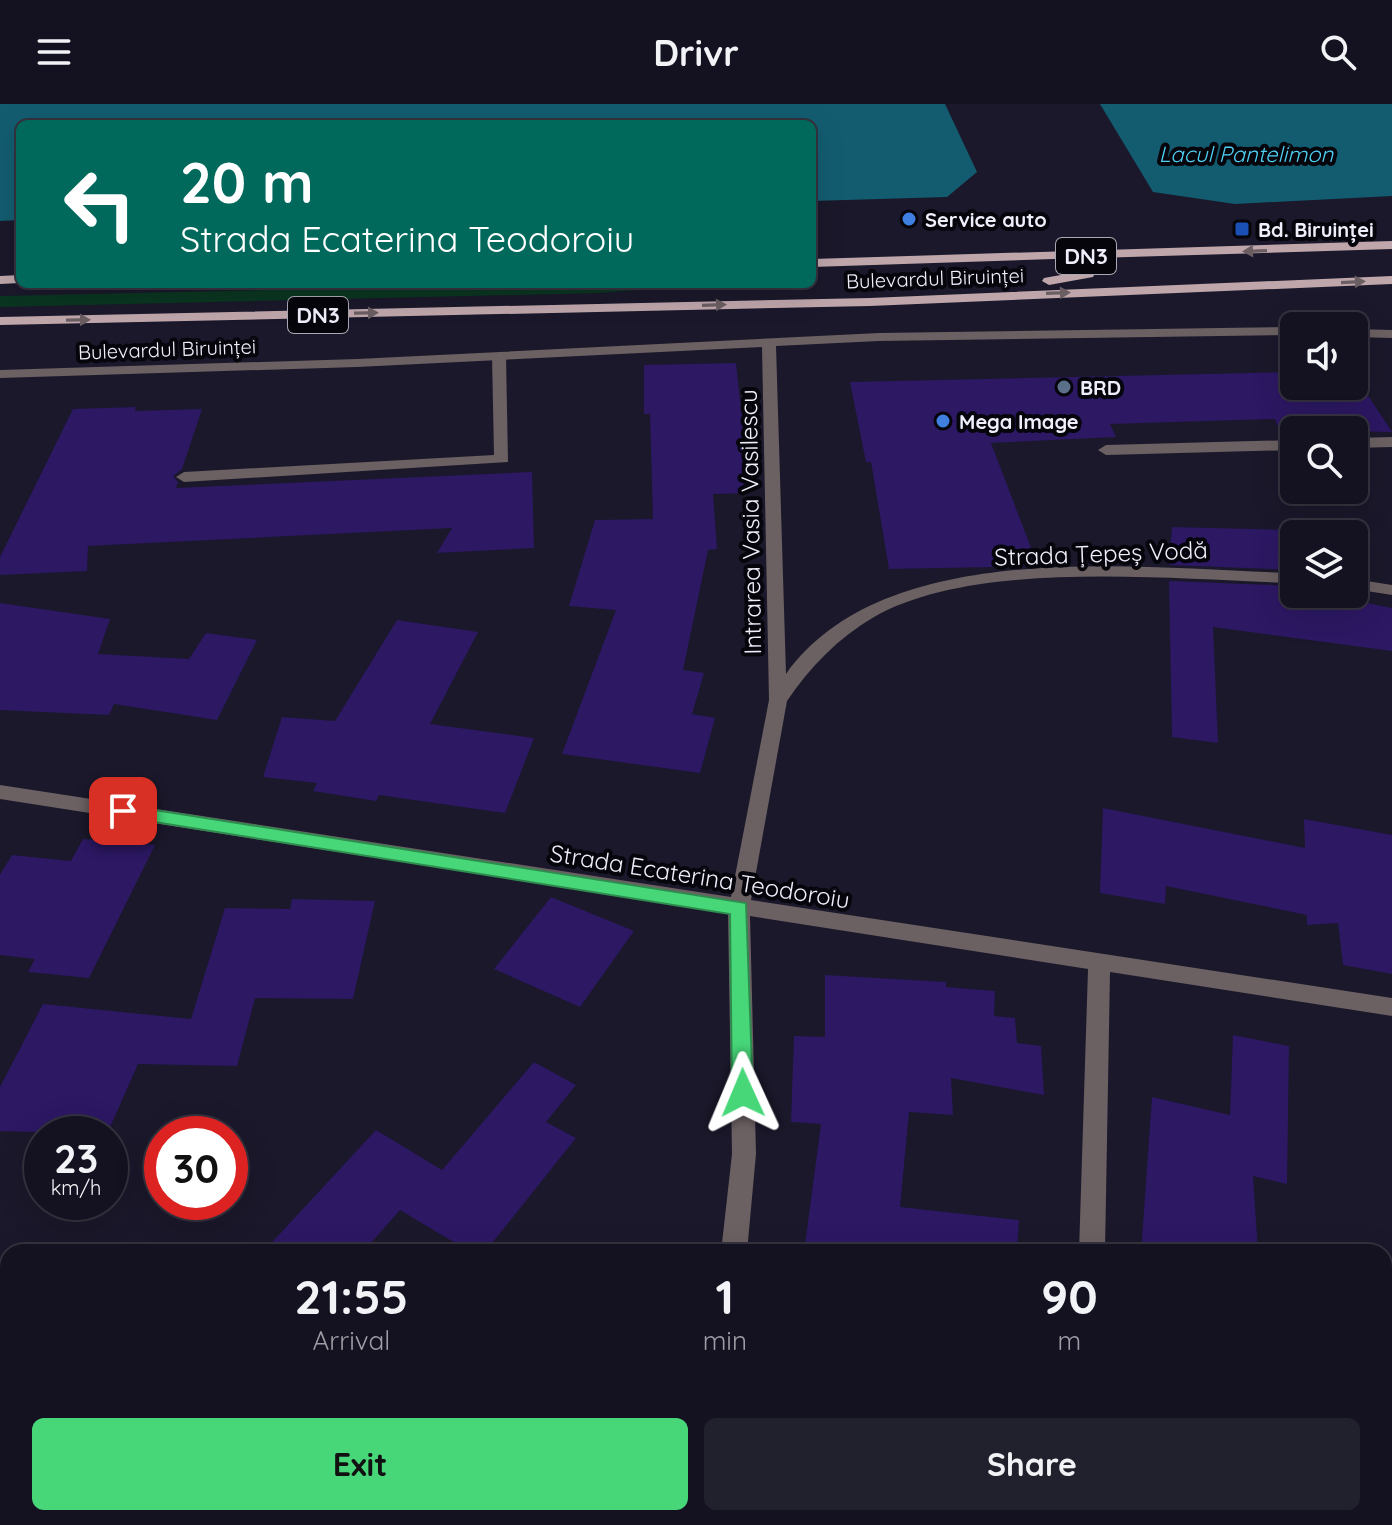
<!DOCTYPE html>
<meta charset="utf-8">
<style>
body{margin:0;font-family:Quicksand,sans-serif;background:#21202d;color:#f1f3f6;height:100vh;display:flex;flex-direction:column;font-size:30px;white-space:nowrap}
*{box-sizing:border-box;margin:0}
p{font-size:26px;color:#9d9ea5}
.icon{flex:none;width:44px;height:44px;fill:none;stroke:currentColor;stroke-width:2;stroke-linecap:round;stroke-linejoin:round}
.map{position:relative;flex:1;overflow:hidden}
.drawer{position:absolute;left:0px;top:1140px;width:1392px;height:282px;display:flex;flex-direction:column;background:#141220;border-radius:24px 24px 0 0;box-shadow:0 8px 32px #0002,0 0 0 2px #33323e}
.drawer>*{flex:none}
.hud{position:absolute;left:16px;top:16px;width:800px;height:168px;border-radius:12px;box-shadow:0 8px 32px #0002,0 0 0 2px #33323e;background:#00695c;color:#fff;overflow:hidden}
.buttons{position:absolute;left:1280px;top:208px;display:grid;gap:16px}
.buttons a{display:grid;place-items:center;width:88px;height:88px;border-radius:12px;background:#141220;box-shadow:0 8px 32px #0002,0 0 0 2px #33323e;font-size:40px}
.speed{position:absolute;left:24px;top:1012px;display:flex;gap:16px;font-size:40px;font-weight:700;text-align:center}
.speed>*{display:grid;place-content:center;width:104px;height:104px;border-radius:50%;background:#141220;box-shadow:0 8px 32px #0002,0 0 0 2px #33323e;line-height:1}
.speed small{font-size:20px;font-weight:400}
.speed .limit{border:12px solid #d22;background:#fff;color:#111}
.pin{position:absolute;display:grid;place-items:center;width:68px;height:68px;color:#fff;margin:-34px;border-radius:16px;box-shadow:0 4px 12px #0006}
.me{position:absolute;width:88px;margin:-44px;rotate:359deg;stroke-linejoin:round;filter:drop-shadow(0 0 6px #0008)}
.turn{display:flex;align-items:center;gap:28px;height:168px;padding:0 32px;font-size:36px}
.turn .icon{width:104px;height:104px;stroke-width:2.5}
.turn b{display:block;font-size:56px;line-height:68px}
.eta{display:flex;justify-content:space-evenly;align-items:center;height:136px;text-align:center}
.eta b{font-size:48px;font-weight:700;line-height:56px}
.cta{display:flex;gap:16px;margin-top:auto;padding:16px 32px}
.cta a{flex:1;height:92px;border-radius:12px;background:#47d779;color:#111;font-size:32px;font-weight:700;line-height:92px;text-align:center}
.cta a+a{background:#21202d;color:#f1f3f6}
header{display:flex;justify-content:space-between;align-items:center;height:104px;padding:0 32px;background:#141220;font-size:36px;font-weight:700}
.map>svg:first-child{display:block}
.green{fill:#0a3521}
.water{fill:#135c70}
.building{fill:#2c1863}
.lines{fill:none;stroke-linecap:round;stroke-linejoin:round}
.service{fill:#6b6062;fill-rule:evenodd}
.minor{fill:#6b6062;fill-rule:evenodd}
.primary{fill:#bea6ab;fill-rule:evenodd}
.oneway{fill:#6b5e63}
.route{fill:#47d779;stroke:#2e8c4f;stroke-width:2}
.shop-dot{fill:#3f7fe0;stroke:#05050b;stroke-width:3}
.transit-dot{fill:#1a4fb4;stroke:#05050b;stroke-width:3}
.service-dot{fill:#5c6f8a;stroke:#05050b;stroke-width:3}
.labels{text-anchor:middle;dominant-baseline:central;stroke-width:8;stroke-linejoin:round;paint-order:stroke}
.far-poi-label{font-size:20px;font-weight:bold;fill:#efeefb;stroke:#05050b;text-anchor:start}
.far-street-label{font-size:20px;fill:#efeefb;stroke:#05050b}
.far-water-label{font-size:22px;font-style:italic;fill:#4fd1f6;stroke:#05050b}
.shield{fill:#05050b;stroke:#a9a8b3;stroke-width:2}
.shield-label{font-size:22px;font-weight:bold;fill:#efeefb}
.street-label{font-size:24px;fill:#efeefb;stroke:#05050b}
</style>
<header><svg class="icon" aria-label="menu" viewBox="0 0 24 24"><path d="M4 6h16M4 12h16M4 18h16"/></svg>Drivr<svg class="icon" aria-label="search" viewBox="0 0 24 24"><circle cx="10" cy="10" r="6"/><path d="M15 15l6 6"/></svg></header>
<div class="map">
<svg width="1392" height="1421" viewBox="0 0 1392 1421">
<rect width="100%" height="100%" fill="#1a182a"/>
<!-- green -->
<polygon class="green" points="525,180 716,180 599,189 0,203 0,192"/>
<!-- water -->
<g class="water">
<polygon points="0,0 945,0 977,68 947,93 812,97 812,20 20,20 20,116 0,117"/>
<polygon points="1100,0 1392,0 1392,92 1235,100 1153,88"/>
</g>
<!-- building -->
<g class="building">
<polygon points="736,259 750,389 713,390 717,445 708,446 683,566 704,569 692,610 715,614 700,669 562,650 616,506 569,502 595,416 653,415 650,310 644,310 644,261"/>
<polygon points="1294,268 1294,282 1354,282 1354,270 1392,328 1294,326 1294,331 1281,331 1275,315 1110,320 1116,333 991,339 1038,462 889,465 871,358 866,358 850,278"/>
<polygon points="136,303 135,307 202,305 182,365 173,372 178,378 176,384 532,368 534,444 437,449 452,424 88,442 87,467 0,471 0,453 73,305"/>
<polygon points="1172,423 1295,426 1294,466 1169,461"/>
<polygon points="1169,477 1294,482 1294,490 1323,490 1392,504 1392,547 1213,523 1218,639 1172,633"/>
<polygon points="0,499 110,515 98,550 189,555 206,529 257,536 217,616 114,600 109,611 0,606"/>
<polygon points="397,516 478,528 430,620 534,634 505,709 379,691 376,697 313,687 317,679 263,673 282,613 335,617"/>
<polygon points="1103,704 1305,744 1304,715 1392,731 1392,870 1343,861 1338,819 1307,821 1307,811 1166,782 1165,800 1100,789"/>
<polygon points="83,735 155,741 89,874 28,868 35,855 0,851 0,771 12,751 71,757"/>
<polygon points="551,793 634,827 580,903 494,865"/>
<polygon points="292,795 375,797 353,895 255,894 237,962 138,960 107,1030 0,1027 0,983 43,900 191,915 225,804 290,805"/>
<polygon points="825,871 946,878 946,883 995,887 994,912 1015,914 1017,939 1041,942 1044,991 951,974 953,1011 909,1008 900,1103 1019,1116 1017,1148 804,1148 821,1020 791,1018 794,932 825,933"/>
<polygon points="1233,931 1289,942 1287,1080 1253,1072 1258,1148 1141,1148 1152,993 1230,1011"/>
<polygon points="534,958 576,981 546,1018 576,1034 485,1148 470,1148 400,1106 363,1148 263,1148 376,1026 442,1066"/>
</g>
<g class="lines">
<!-- service -->
<g class="service">
<polygon points="499,248 506,252 508,358 184,378 176,373 184,368 494,351 492,252"/>
<polygon points="1392,333 1392,343 1354,344 1354,334"/>
<polygon points="1294,336 1294,346 1106,351 1098,346 1106,341"/>
</g>
<!-- minor -->
<g class="minor">
<path d="M 1294,223 L 1294,231 L 879,237 L 776,242 L 786,570 C 886,430 1144,465 1294,469 L 1294,479 C 1176,476 978,454 874,513 C 838,534 810,563 787,597 L 751,796 L 1392,894 L 1392,912 L 1110,868 L 1105,1148 L 1079,1148 L 1088,865 L 750,812 L 756,1050 L 747,1148 L 721,1148 L 732,1050 L 728,809 L 0,695 L 0,681 L 731,793 L 769,596 L 762,243 L 357,263 L 0,274 L 0,266 L 357,255 L 879,229 Z"/>
<polygon points="1354,225 1392,226 1392,234 1354,233"/>
<polygon points="1354,475 1392,481 1392,491 1354,485"/>
<polygon points="497,1414 531,1414 528,1421 495,1421"/>
</g>
<!-- primary -->
<g class="primary">
<polygon points="1392,137 1392,145 1096,154 1099,162 1093,173 1049,181 1042,177 1044,174 1083,167 1083,154 812,163 812,155"/>
<polygon points="20,171 20,179 0,180 0,172"/>
<polygon points="1392,172 1392,180 870,202 0,221 0,213 870,194"/>
</g>
</g>
<!-- one-way arrows -->
<defs><path id="oneway-solid" d="M-6-.8H1V-3.2L6.5 0L1 3.2V.8H-6Z" transform="scale(2)"/></defs>
<g class="oneway">
<use href="#oneway-solid" transform="translate(1255 147) rotate(178)"/>
<use href="#oneway-solid" transform="translate(1353 178) rotate(-3)"/>
<use href="#oneway-solid" transform="translate(1058 189) rotate(-2)"/>
<use href="#oneway-solid" transform="translate(714 201) rotate(-2)"/>
<use href="#oneway-solid" transform="translate(366 209) rotate(-1)"/>
<use href="#oneway-solid" transform="translate(78 216) rotate(-1)"/>
</g>
<!-- route -->
<polygon class="route" points="123,701 746,799 753,989 750,995 735,995 732,989 730,810 117,712 114,707"/>
<!-- markers -->
<g class="shop-dot">
<circle cx="909" cy="115" r="8"/>
<circle cx="943" cy="317" r="8"/>
</g>
<rect class="transit-dot" x="1234" y="117" width="16" height="16" rx="4"/>
<circle class="service-dot" cx="1064" cy="283" r="8"/>
<g class="labels">
<!-- far-poi labels -->
<g class="far-poi-label">
<text x="925" y="115">Service auto</text>
<text x="1258" y="125">Bd. Biruinței</text>
<text x="1080" y="283">BRD</text>
<text x="959" y="317">Mega Image</text>
</g>
<!-- far-street labels -->
<g class="far-street-label">
<text transform="translate(935 174) rotate(-2)">Bulevardul Biruinței</text>
<text transform="translate(167 245) rotate(-2)">Bulevardul Biruinței</text>
</g>
<!-- far-water labels -->
<g class="far-water-label">
<text x="1246" y="50">Lacul Pantelimon</text>
</g>
<!-- shield labels -->
<g class="shield">
<rect x="1056" y="134" width="60" height="36" rx="6"/>
<rect x="288" y="193" width="60" height="36" rx="6"/>
</g>
<g class="shield-label">
<text x="1086" y="152">DN3</text>
<text x="318" y="211">DN3</text>
</g>
<!-- street labels -->
<g class="street-label">
<text transform="translate(750 418) rotate(-91)">Intrarea Vasia Vasilescu</text>
<text transform="translate(1101 449) rotate(-2)">Strada Țepeș Vodă</text>
<text transform="translate(700 772) rotate(9)">Strada Ecaterina Teodoroiu</text>
</g>
</g>
</svg>
<div class="buttons">
<a><svg class="icon" aria-label="sound" viewBox="0 0 24 24"><path d="M4 9h4l5-4v14l-5-4H4zM17 9q2 3 0 6"/></svg></a>
<a><svg class="icon" aria-label="search" viewBox="0 0 24 24"><circle cx="10" cy="10" r="6"/><path d="M15 15l6 6"/></svg></a>
<a><svg class="icon" aria-label="layers" viewBox="0 0 24 24"><path d="M12 4l9 5-9 5-9-5zM3 14l9 5 9-5"/></svg></a>
</div>
<div class="speed"><div>23<small>km/h</small></div><div class="limit">30</div></div>
<div class="pin" style="left:123px;top:707px;background:#d93025"><svg class="icon" aria-label="arrive" viewBox="0 0 24 24"><path d="M6 21V4h12l-3 4 3 4H6"/></svg></div>
<svg class="me" style="left:743px;top:989px" viewBox="-20 -20 40 40"><path d="M0-17L14 15 0 8-14 15z" fill="#47d779" stroke="#fff" stroke-width="4"/></svg>
<div class="hud">
<div class="turn"><svg class="icon" aria-label="left" viewBox="0 0 24 24"><path d="M17 20v-9H6M10 6l-5 5 5 5"/></svg><div><b>20 m</b>Strada Ecaterina Teodoroiu</div></div>
</div>
<section class="drawer">
<div class="eta">
<div><b>21:55</b><p>Arrival</p></div>
<div><b>1</b><p>min</p></div>
<div><b>90</b><p>m</p></div>
</div>
<div class="cta"><a>Exit</a><a>Share</a></div>
</section>
</div>
